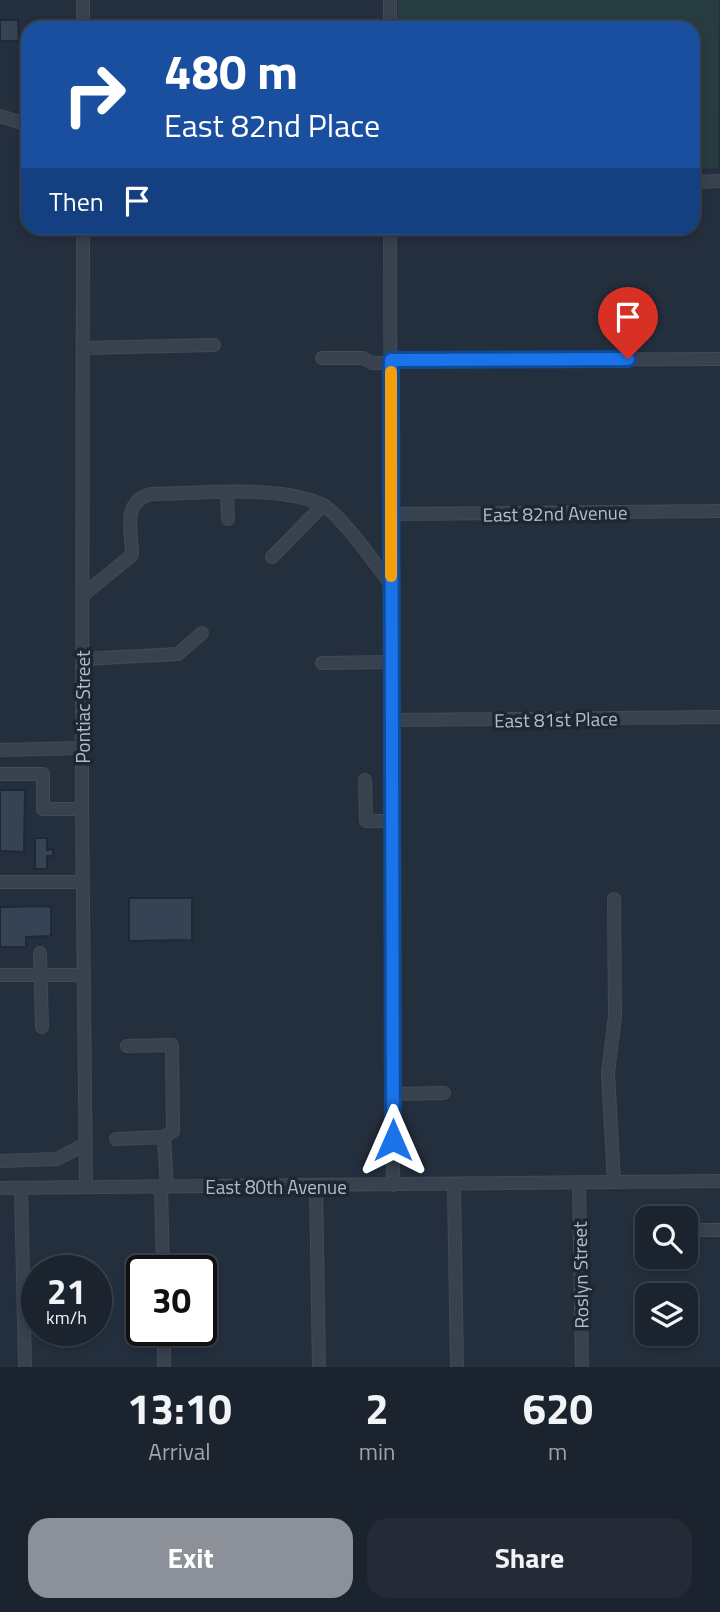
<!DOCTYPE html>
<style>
body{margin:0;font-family:"Titillium Web",sans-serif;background:#242b36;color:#f1f3f6;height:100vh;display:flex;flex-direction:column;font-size:26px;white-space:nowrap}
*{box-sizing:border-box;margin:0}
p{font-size:23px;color:#a0a4aa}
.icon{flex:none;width:38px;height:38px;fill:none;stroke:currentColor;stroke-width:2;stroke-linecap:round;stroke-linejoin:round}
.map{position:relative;height:1367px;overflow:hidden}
.sheet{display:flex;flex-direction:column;background:#1b232e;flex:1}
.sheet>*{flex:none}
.top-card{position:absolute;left:21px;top:21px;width:679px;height:214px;border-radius:21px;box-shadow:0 4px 10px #0003,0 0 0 2px #39404a;background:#1a4fa0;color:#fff;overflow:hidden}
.controls{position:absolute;left:635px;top:1206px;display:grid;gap:14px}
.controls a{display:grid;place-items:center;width:63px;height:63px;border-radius:14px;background:#1b232e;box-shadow:0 4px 10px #0003,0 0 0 2px #39404a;font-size:35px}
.speed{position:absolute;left:21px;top:1255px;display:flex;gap:14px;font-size:35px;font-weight:700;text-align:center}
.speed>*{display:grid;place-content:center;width:91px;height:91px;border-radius:50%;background:#1b232e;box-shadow:0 4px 10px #0003,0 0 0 2px #39404a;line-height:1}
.speed small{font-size:18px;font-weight:400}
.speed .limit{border:4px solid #111;border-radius:10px;background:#fff;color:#111}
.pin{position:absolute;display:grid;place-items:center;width:60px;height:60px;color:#fff;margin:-72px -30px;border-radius:50% 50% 50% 0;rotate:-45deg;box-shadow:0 0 7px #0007}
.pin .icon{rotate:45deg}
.me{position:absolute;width:77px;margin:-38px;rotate:0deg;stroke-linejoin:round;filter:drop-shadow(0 0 5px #0008)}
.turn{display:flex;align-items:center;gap:24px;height:147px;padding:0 28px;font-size:32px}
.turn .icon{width:91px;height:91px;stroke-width:2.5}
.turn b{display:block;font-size:49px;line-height:60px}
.then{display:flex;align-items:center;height:66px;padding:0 28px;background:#0003;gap:14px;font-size:26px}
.eta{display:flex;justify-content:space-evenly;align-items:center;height:119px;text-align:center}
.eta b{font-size:42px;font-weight:700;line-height:49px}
.primary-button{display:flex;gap:14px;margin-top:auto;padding:14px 28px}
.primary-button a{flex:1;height:80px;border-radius:21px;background:#8c9099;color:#fff;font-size:28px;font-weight:700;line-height:80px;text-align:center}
.primary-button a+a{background:#242b36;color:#f1f3f6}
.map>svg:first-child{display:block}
.green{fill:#263c3f}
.building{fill:#364354;stroke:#1f2835;stroke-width:2}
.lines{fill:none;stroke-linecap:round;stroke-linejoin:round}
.minor-casing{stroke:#414a57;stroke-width:14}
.minor{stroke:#38414e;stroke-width:12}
.route-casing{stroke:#114b97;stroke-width:18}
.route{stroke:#1a73e8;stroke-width:12}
.slow{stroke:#f59e0b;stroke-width:12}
.labels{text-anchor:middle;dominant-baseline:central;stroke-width:7;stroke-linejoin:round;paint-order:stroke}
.street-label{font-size:19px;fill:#b4bcc9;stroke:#1d2633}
</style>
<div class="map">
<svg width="720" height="1367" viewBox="0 0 720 1367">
<rect width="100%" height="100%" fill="#242f3e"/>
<!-- green -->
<polygon class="green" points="398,0 719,0 718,168 693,169 693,28 398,28"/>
<!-- building -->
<g class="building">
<polygon points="0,20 18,20 19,41 0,41"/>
<polygon points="0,790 25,790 24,852 0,851"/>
<polygon points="35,838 47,838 47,850 53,849 53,856 47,856 47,869 35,869"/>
<polygon points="129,898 192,898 192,940 129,941"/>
<polygon points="51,906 51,936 26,937 26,947 0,947 0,907"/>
</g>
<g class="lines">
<!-- minor casing -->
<g class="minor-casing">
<g id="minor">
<polyline points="390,0 390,28"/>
<polyline points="83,28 83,0"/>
<polyline points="0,116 28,125"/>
<polyline points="693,182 720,181"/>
<polyline points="83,228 82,809 86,1187"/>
<polyline points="390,228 393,1185"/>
<polyline points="83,348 214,345"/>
<polyline points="322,358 363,358 372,363 391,363"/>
<polyline points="391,360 720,359"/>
<polyline points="227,494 228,519"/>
<polyline points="391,514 720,511"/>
<polyline points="272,557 323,505"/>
<path d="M 83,595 L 132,555 C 132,531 121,502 151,494 C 201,494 274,484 321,504 C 339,512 378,567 391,585"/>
<polyline points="83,659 178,654 202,633"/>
<polyline points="322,663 392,662"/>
<polyline points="392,720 720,717"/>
<polyline points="0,750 82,748"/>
<polyline points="0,774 43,774 43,809 82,809"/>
<polyline points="365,780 366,821 391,821"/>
<polyline points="0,882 83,882"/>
<polyline points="40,953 42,1027"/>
<polyline points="0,975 84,975"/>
<polyline points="127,1046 172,1045 173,1131 164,1137"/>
<polyline points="392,1094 444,1093"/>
<polyline points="116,1139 164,1137 167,1187"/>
<polyline points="0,1161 57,1159 86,1144"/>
<polyline points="614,1181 608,1073 615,1016 614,899"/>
<polyline points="579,1182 582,1367"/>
<polyline points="316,1185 319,1367"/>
<polyline points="454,1185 457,1367"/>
<polyline points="161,1187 163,1270"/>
<polyline points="0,1188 720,1181"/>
<polyline points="21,1188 25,1367"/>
<polyline points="686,1230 720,1230"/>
<polyline points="164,1330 164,1367"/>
</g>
</g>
<!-- minor -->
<use href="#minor" class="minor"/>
</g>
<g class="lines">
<!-- route casing -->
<g class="route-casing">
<polyline id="route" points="393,1140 391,360 628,359"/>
</g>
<!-- route -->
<use href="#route" class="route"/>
<!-- slow -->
<polyline class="slow" points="391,576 391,372"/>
</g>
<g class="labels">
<!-- street labels -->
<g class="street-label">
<text transform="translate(555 513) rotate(-1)">East 82nd Avenue</text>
<text transform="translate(82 707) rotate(-90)">Pontiac Street</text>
<text transform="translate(556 719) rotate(-1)">East 81st Place</text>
<text x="276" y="1186">East 80th Avenue</text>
<text transform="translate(580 1275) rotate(-91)">Roslyn Street</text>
</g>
</g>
</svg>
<div class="controls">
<a><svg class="icon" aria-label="search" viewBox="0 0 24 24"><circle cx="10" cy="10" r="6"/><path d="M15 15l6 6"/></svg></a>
<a><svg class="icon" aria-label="layers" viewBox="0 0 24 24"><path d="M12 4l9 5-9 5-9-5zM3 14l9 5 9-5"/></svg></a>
</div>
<div class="speed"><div>21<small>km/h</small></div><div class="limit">30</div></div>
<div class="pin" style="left:628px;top:359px;background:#d93025"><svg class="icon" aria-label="arrive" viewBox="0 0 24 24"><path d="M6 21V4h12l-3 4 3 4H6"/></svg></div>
<svg class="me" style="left:393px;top:1140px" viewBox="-20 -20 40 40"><path d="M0-17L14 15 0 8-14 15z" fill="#1a73e8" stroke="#fff" stroke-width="4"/></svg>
<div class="top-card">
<div class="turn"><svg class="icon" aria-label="right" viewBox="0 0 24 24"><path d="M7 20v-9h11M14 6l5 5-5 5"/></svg><div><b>480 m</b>East 82nd Place</div></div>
<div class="then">Then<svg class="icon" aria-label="arrive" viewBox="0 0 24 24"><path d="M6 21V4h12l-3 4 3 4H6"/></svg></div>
</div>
</div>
<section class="sheet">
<div class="eta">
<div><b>13:10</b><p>Arrival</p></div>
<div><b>2</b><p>min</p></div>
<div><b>620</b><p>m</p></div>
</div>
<div class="primary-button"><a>Exit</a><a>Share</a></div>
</section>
